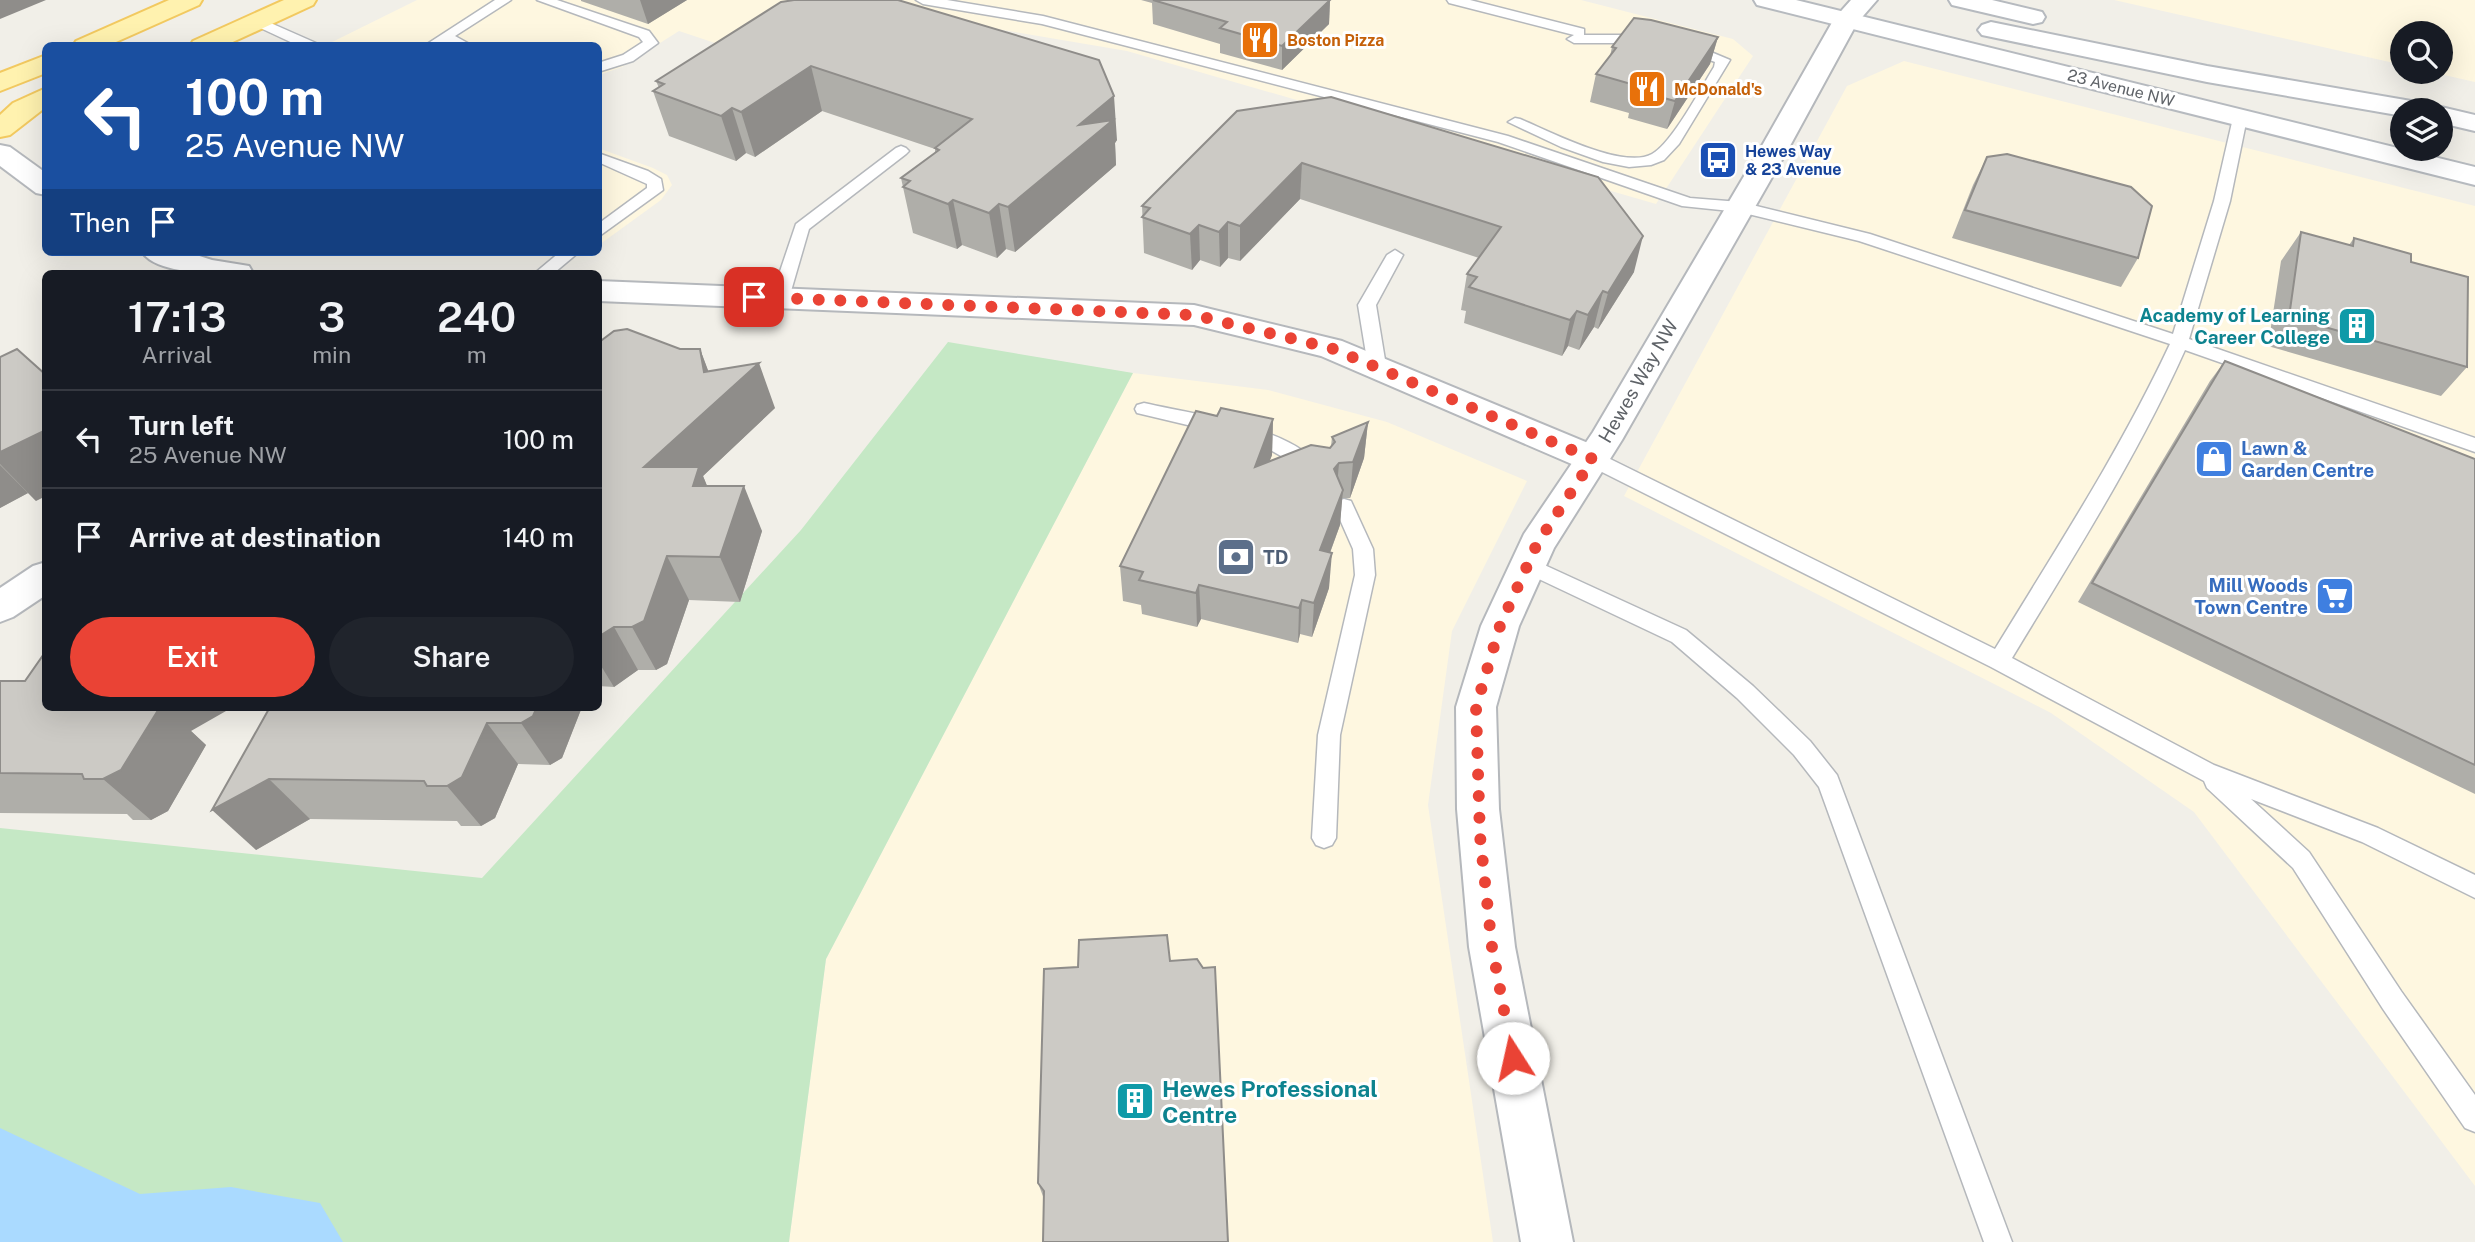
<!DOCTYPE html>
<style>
body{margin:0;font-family:"Public Sans",sans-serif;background:#20242c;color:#f1f3f6;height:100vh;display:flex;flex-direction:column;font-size:26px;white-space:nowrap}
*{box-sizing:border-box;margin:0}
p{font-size:23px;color:#9ea1a6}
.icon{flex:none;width:38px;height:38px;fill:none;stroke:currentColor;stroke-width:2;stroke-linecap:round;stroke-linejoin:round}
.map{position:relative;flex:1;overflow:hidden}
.details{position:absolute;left:42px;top:270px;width:560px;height:441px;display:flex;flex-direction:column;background:#171b24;border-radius:10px;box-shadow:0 7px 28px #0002}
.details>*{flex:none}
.guide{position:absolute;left:42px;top:42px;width:560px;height:214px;border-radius:10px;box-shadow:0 7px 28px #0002;background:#1a4fa0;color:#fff;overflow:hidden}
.buttons{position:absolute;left:2390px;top:21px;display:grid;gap:14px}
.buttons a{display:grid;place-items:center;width:63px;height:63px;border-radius:50%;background:#171b24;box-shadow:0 7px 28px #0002;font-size:35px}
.pin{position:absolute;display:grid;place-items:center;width:60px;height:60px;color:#fff;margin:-30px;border-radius:14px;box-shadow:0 4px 10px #0006}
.me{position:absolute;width:77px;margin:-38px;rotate:350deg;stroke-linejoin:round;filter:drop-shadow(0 0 5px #0008)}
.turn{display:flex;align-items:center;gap:24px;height:147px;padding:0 28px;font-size:32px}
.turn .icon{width:91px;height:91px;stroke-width:2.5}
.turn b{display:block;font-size:49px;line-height:60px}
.then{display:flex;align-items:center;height:66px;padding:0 28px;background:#0003;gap:14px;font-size:26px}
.eta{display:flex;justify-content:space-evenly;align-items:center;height:119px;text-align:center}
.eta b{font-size:42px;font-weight:600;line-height:49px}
.action{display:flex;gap:14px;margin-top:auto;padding:14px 28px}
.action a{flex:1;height:80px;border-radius:42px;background:#ea4335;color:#fff;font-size:28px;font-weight:600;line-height:80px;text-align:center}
.action a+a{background:#20242c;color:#f1f3f6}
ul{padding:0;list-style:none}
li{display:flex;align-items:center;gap:21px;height:98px;padding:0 28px;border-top:2px solid #363941}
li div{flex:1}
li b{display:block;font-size:26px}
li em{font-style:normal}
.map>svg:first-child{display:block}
.commercial{fill:#fef7e0}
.green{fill:#c5e8c5}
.water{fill:#aadaff}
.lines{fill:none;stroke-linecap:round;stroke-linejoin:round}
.service-casing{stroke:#b5b8bc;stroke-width:3}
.minor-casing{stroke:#b5b8bc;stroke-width:4}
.tertiary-casing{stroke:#b5b8bc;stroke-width:4}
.secondary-casing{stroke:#b6babf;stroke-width:4}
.primary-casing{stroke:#f2c960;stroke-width:4}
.service{fill:#fff;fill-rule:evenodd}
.minor{fill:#fff;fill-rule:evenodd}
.tertiary{fill:#fff;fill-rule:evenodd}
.secondary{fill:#fff;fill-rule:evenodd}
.primary{fill:#fff2af;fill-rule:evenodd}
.wall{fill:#afaea9}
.shaded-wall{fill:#8f8d8a}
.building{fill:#cccac5;stroke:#8f8d8a;stroke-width:2}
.route{stroke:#ea4335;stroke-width:12;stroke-dasharray:0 21.6}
.labels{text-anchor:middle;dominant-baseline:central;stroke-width:6;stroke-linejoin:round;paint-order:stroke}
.far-food-label{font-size:16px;font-weight:bold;fill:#c56008;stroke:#fff;text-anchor:start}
.far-street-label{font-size:16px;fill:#5f6368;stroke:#fff}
.far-transit-label{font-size:16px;font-weight:bold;fill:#164399;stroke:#fff;text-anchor:start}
.culture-label{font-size:19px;font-weight:bold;fill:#0d838f;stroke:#fff;text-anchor:end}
.street-label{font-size:19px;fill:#5f6368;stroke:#fff}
.shop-label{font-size:19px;font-weight:bold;fill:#366cbe;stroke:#fff;text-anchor:start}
.service-label{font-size:19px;font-weight:bold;fill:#4e5e75;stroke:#fff;text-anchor:start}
.near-culture-label{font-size:23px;font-weight:bold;fill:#0d838f;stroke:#fff;text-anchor:start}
</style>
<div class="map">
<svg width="2475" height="1242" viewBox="0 0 2475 1242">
<rect width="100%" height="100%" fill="#f1efe8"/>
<!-- commercial -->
<g class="commercial">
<polygon points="417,0 805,0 733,49 679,31 622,67 599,75 598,46 324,46"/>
<polygon points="873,0 1581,0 1733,39 1753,56 1656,204 1127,51 950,21"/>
<polygon points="2114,0 2475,0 2475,82 2431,72 2441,72 2441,33 2403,33 2403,65"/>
<polygon points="1904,61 2475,206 2475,1186 2194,812 2051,713 1624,496 1847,86"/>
<polygon points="598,148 653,168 667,175 672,185 661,200 599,245"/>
<polygon points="1133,373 1268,390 1387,422 1527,481 1452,631 1428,805 1493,1242 789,1242 826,959"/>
</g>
<!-- green -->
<polygon class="green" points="948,342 1133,373 826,959 789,1242 0,1242 0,828 482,878 801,530"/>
<!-- water -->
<polygon class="water" points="0,1128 140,1194 231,1187 320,1203 343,1242 0,1242"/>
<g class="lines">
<!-- service casing -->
<g class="service-casing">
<g id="service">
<polygon points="495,0 511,0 455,36 473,46 453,46 446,42 441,46 424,46"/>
<polygon points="537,0 557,0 649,31 658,43 633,61 598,72 598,63 623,55 643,42 639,37"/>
<path d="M 916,0 L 947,0 L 1043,16 L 1508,136 L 1690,198 L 1740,202 L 1870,234 L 2173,334 L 2214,201 L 2233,118 L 2240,114 L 2245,115 L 2247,118 L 2230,201 L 2189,339 L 2475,438 L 2475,452 L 2185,350 C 2137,457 2073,557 2012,658 L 2214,765 L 2378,828 L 2475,875 L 2475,898 L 2362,842 L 2251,799 L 2309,852 L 2401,991 L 2475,1095 L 2475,1132 L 2465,1128 L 2383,1009 L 2293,868 L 2207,788 L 2204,781 L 1991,667 L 1586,464 L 1583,459 L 1586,454 L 1600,454 L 1995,649 C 2056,549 2120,451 2170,344 L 1859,241 L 1740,212 L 1682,206 L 1498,142 L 1042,24 L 923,4 Z"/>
<polygon points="1447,0 1470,0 1584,29 1584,35 1645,35 1652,39 1645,43 1574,43 1567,39 1574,35 1449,3"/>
<polygon points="257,17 316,43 318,46 299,46 252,24 250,21"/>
<path d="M 1687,42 L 1730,60 L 1679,144 L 1664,160 L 1651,165 L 1629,167 L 1603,162 L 1561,147 L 1508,122 L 1515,118 L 1520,119 C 1549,131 1623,170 1652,154 C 1672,143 1701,88 1714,67 L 1715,62 L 1682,49 L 1680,46 Z"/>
<polygon points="901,146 906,148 909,151 906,154 809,229 789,298 780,303 774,302 771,298 796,224 896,148"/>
<polygon points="598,153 648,171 661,179 663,190 598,237 598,224 647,188 647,184 598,162"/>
<polygon points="1395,250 1403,255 1376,305 1386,366 1377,372 1368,366 1358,305 1387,255"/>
<polygon points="560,252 579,252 554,273 535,273"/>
<path d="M 1144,403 C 1191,414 1297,427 1323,471 L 1320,476 L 1306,476 L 1281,456 L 1255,441 L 1137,413 L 1135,409 L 1137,405 Z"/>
<polygon points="1344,499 1351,501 1373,549 1375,575 1340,735 1336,838 1332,845 1324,848 1316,845 1312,838 1318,735 1355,575 1353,549 1334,506 1337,501"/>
<polygon points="1527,557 1686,630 1753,686 1810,741 1837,775 2012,1242 1984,1242 1819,787 1794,755 1737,698 1672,642 1520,570 1517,565 1520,560"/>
</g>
</g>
<!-- minor casing -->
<g class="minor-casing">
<g id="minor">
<polygon points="0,145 10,147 46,173 46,195 36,193 0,166"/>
<path d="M 142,252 L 187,252 L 212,260 L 249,266 L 253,273 C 226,273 159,277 142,252 Z"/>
<polygon points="598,281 1194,305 1342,341 1605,450 1610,459 1605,468 1593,471 1581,468 1321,356 1194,325 598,301"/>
<polygon points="46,562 46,595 13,617 0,622 0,588 33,566"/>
</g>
</g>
<!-- tertiary casing -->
<g class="tertiary-casing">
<polygon id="tertiary" points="1851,0 1877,0 1857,23 1791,144 1622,440 1554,548 1519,626 1496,707 1499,809 1515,947 1573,1242 1521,1242 1469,947 1457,809 1456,707 1481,626 1524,534 1593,432 1763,144 1834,19"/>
</g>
<!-- secondary casing -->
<g class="secondary-casing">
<g id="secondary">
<polygon points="1754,0 1796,0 2475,167 2475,185 1757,5"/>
<polygon points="1949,0 1992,0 2042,12 2045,17 2042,22 2033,24 1952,5"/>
<polygon points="1991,22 2207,66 2417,102 2427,104 2430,110 2403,110 2403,116 2207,82 1982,35 1978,30 1982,25"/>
<polygon points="2441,107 2475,115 2475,131 2441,123 2441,110 2431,110"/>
</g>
</g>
<!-- primary casing -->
<g class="primary-casing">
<g id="primary">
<polygon points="169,0 202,0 199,5 107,46 73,46 76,41"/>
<polygon points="284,0 316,0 313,5 224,46 190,46 193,41"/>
<polygon points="46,55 46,73 0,91 0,73"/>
<polygon points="46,88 46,107 10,135 0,137 0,115 13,103"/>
</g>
</g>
<!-- service -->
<use href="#service" class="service"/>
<!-- minor -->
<use href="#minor" class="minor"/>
<!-- tertiary -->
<use href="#tertiary" class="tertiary"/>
<!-- secondary -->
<use href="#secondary" class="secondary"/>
<!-- primary -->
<use href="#primary" class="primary"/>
</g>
<!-- wall -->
<g class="wall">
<polygon points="581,0 687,0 648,24 581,1"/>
<polygon points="1141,0 1330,0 1329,24 1282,70 1220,53 1220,44 1153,24 1152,3"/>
<polygon points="781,2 1117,140 1115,143 1116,165 1015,252 1006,249 997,258 962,245 957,249 913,233 901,178 935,153 935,149 822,111 755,157 746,153 736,161 669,136 653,91 659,88 656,81"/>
<polygon points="1718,37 1710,64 1667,129 1628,118 1629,113 1590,102 1596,74 1610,56 1612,47"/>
<polygon points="1237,111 1634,272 1598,329 1594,327 1579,350 1568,346 1562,356 1464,323 1466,311 1461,310 1467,274 1479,258 1300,199 1240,261 1228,258 1220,267 1200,260 1192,270 1144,253 1142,206"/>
<polygon points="1987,157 2138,258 2121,287 1952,238 1973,185"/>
<polygon points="2301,232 2349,245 2354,238 2411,262 2467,367 2441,396 2268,346 2281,261"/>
<polygon points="598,343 680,349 700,349 708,371 775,408 703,476 707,486 762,531 740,602 689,600 667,664 656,670 638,670 614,687 598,686"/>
<polygon points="0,357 36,501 28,493 0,508"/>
<polygon points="2225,361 2475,459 2475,794 2078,602 2210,381"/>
<polygon points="1217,416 1273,419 1272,455 1269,462 1330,448 1331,446 1332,437 1368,422 1364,458 1350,498 1342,498 1340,525 1330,553 1329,588 1312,637 1300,634 1298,643 1201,619 1197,627 1142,614 1141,605 1123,601 1120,566"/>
<polygon points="0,681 25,681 191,731 206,745 168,811 151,820 133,820 127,814 0,813"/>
<polygon points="270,707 582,707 562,758 550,765 518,764 495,818 481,826 461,826 457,821 310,819 256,850"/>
<polygon points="1170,961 1044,1199 1038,1183 1078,967"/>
</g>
<!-- shaded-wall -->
<g class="shaded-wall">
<polygon points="0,0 46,0 0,19"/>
<polygon points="640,0 687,0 648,24"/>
<polygon points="1330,0 1329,24 1282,70 1282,46"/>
<polygon points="1718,37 1710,64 1667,129 1675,101"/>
<polygon points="811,66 822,111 755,157 741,112"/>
<polygon points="1114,96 1117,140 1115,143 1116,165 1015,252 1008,207 1079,125"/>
<polygon points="732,108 746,153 736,161 721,116"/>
<polygon points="1302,163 1300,199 1240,261 1240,226"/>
<polygon points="953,200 962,245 957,249 948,204"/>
<polygon points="999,204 1006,249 997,258 989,213"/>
<polygon points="1228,222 1228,258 1220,267 1219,232"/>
<polygon points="1199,225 1200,260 1192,270 1190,234"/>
<polygon points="1643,236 1634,272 1598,329 1608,293"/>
<polygon points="1603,291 1594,327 1579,350 1588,315"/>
<polygon points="1577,311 1568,346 1562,356 1570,320"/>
<polygon points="700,349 717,394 759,363 775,408 703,476 718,512 644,467 704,372"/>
<polygon points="1273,419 1272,455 1254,503 1255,467"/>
<polygon points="1368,422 1364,458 1350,498 1353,462"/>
<polygon points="46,430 46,496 36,501 0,464 0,452"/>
<polygon points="1339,463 1336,498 1334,469"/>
<polygon points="0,465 28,493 0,508"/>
<polygon points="744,486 762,531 740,602 720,557"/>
<polygon points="1343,490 1340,525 1318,585 1320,550"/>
<polygon points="1332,553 1329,588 1312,637 1314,603"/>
<polygon points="667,556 689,600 667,664 656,670 632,627"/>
<polygon points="1199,585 1201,619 1197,627 1196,593"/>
<polygon points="1302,600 1300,634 1298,643 1299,608"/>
<polygon points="614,627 638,670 614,687 598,661 598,637"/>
<polygon points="128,707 233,707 191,731 206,745 168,811 151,820 103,779"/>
<polygon points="537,707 582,707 562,758 550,765 521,723"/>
<polygon points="487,723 518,764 495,818 481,826 447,786"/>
<polygon points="269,779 310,819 256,850 212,810"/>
</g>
<!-- building -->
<g class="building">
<polygon points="794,0 898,0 1099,60 1114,96 1079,125 1113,120 1008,207 999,204 989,213 953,200 948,204 903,187 910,181 901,178 939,150 935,148 972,119 811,66 741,112 732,108 721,116 653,91 664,84 656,81 781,2"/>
<polygon points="1153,0 1330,0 1282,46 1220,28 1227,22"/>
<polygon points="1634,18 1651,20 1718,37 1675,101 1634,90 1638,86 1596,74 1616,48 1612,47"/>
<polygon points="1331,97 1598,177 1643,236 1608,293 1603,291 1588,315 1577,311 1570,320 1469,287 1477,277 1467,274 1501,227 1302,163 1240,226 1228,222 1219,232 1199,225 1190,234 1142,217 1150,208 1142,206 1237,111"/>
<polygon points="2007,154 2131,187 2152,206 2138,258 1965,210 1987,157"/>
<polygon points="2301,232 2353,246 2354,238 2411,254 2411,262 2468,277 2467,367 2289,317"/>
<polygon points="627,329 680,349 700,349 704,372 759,363 644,467 699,467 693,486 744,486 720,557 667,556 644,621 632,627 614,627 598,637 598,343 614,331"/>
<polygon points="17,349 46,375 46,430 0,452 0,357"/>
<polygon points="2225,361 2475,459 2475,765 2092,583"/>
<polygon points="1221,408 1273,419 1255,467 1311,445 1330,448 1335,442 1332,437 1368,422 1353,462 1339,463 1334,469 1343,490 1320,550 1332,553 1314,603 1302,600 1299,608 1199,585 1196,593 1139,580 1143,572 1120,566 1196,411 1217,416"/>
<polygon points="46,651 46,707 160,707 121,770 103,779 84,779 82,774 0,773 0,681 25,681"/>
<polygon points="270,707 537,707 533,716 521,723 487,723 462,777 447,786 427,786 424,781 269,779 212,810"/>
<polygon points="1167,935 1170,961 1197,959 1203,968 1215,967 1228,1242 1043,1242 1044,1191 1038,1183 1044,969 1078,967 1079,940"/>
</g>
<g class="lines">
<!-- route -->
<polyline class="route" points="754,297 1194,315 1331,348 1593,459 1537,544 1500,626 1476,707 1480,836 1492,947 1513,1058"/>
</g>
<!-- icons -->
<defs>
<g id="restaurant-square" transform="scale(2.0125)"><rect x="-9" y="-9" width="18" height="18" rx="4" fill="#e8710a" stroke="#fff"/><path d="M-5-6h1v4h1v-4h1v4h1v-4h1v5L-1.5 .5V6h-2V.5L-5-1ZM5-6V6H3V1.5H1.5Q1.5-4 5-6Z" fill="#fff"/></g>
<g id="bus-square" transform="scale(2.0125)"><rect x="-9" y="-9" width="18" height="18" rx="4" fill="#1a4fb4" stroke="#fff"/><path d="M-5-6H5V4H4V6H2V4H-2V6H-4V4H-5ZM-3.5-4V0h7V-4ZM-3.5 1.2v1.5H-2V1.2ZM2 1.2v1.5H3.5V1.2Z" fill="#fff"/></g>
<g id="building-square" transform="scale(2.0125)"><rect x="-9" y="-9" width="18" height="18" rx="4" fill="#0f9aa8" stroke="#fff"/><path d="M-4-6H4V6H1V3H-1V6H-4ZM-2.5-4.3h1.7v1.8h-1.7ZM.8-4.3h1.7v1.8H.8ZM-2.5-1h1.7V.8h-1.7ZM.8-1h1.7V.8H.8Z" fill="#fff"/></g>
<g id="shop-square" transform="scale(2.0125)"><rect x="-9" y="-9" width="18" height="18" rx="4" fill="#3f7fe0" stroke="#fff"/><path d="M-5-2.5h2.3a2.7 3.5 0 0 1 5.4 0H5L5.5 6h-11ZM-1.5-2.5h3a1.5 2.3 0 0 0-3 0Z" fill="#fff"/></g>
<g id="bank-square" transform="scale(2.0125)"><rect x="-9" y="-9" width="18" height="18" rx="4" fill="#5c6f8a" stroke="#fff"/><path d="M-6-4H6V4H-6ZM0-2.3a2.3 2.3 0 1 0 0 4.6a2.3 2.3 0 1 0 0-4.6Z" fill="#fff"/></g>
<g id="supermarket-square" transform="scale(2.0125)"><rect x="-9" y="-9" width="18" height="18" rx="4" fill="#3f7fe0" stroke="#fff"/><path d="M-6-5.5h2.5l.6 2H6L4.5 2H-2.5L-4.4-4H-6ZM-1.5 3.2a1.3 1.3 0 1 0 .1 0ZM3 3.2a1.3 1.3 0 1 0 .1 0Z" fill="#fff"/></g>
</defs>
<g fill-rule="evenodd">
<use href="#restaurant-square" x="1260" y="40"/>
<use href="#restaurant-square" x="1647" y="89"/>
<use href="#bus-square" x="1718" y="160"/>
<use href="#building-square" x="2357" y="326"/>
<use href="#shop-square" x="2214" y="459"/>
<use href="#bank-square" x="1236" y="557"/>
<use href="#supermarket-square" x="2335" y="596"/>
<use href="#building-square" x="1135" y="1101"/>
</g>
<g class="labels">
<!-- far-food labels -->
<g class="far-food-label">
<text x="1287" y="40">Boston Pizza</text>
<text x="1674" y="89">McDonald's</text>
</g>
<!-- far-street labels -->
<g class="far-street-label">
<text transform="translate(2121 88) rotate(14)">23 Avenue NW</text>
</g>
<!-- far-transit labels -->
<g class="far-transit-label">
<text x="1745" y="151">Hewes Way<tspan x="1745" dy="18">&amp; 23 Avenue</tspan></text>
</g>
<!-- culture labels -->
<g class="culture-label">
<text x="2330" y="315">Academy of Learning<tspan x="2330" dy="22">Career College</tspan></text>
</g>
<!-- street labels -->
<g class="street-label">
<text transform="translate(1638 381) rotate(-60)">Hewes Way NW</text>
</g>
<!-- shop labels -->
<g class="shop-label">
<text x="2241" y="448">Lawn &amp;<tspan x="2241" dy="22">Garden Centre</tspan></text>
<text x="2308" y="585" text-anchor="end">Mill Woods<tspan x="2308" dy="22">Town Centre</tspan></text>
</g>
<!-- service labels -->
<g class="service-label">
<text x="1263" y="557">TD</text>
</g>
<!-- near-culture labels -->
<g class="near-culture-label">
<text x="1162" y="1088">Hewes Professional<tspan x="1162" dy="26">Centre</tspan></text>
</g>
</g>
</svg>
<div class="buttons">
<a><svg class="icon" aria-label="search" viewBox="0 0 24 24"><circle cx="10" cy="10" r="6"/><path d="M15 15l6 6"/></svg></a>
<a><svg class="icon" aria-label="layers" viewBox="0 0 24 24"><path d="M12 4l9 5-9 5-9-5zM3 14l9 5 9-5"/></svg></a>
</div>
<div class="pin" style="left:754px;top:297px;background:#d93025"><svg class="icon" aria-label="arrive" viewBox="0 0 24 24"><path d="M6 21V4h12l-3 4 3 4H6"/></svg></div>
<svg class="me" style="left:1513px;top:1058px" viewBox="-20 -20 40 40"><circle r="19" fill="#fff"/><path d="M0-13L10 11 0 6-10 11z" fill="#ea4335"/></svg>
<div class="guide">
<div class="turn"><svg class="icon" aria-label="left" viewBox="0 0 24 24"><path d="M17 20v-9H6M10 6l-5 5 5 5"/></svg><div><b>100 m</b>25 Avenue NW</div></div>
<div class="then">Then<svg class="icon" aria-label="arrive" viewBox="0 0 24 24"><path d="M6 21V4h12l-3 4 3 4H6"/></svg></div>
</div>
<section class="details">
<div class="eta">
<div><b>17:13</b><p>Arrival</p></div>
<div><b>3</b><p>min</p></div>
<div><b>240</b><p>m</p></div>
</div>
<ul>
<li><svg class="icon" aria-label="left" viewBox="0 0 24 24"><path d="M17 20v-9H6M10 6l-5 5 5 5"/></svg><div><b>Turn left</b><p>25 Avenue NW</p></div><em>100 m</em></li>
<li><svg class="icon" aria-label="arrive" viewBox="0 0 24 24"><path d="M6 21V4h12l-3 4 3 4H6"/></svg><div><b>Arrive at destination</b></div><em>140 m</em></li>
</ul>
<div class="action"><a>Exit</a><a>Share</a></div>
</section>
</div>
